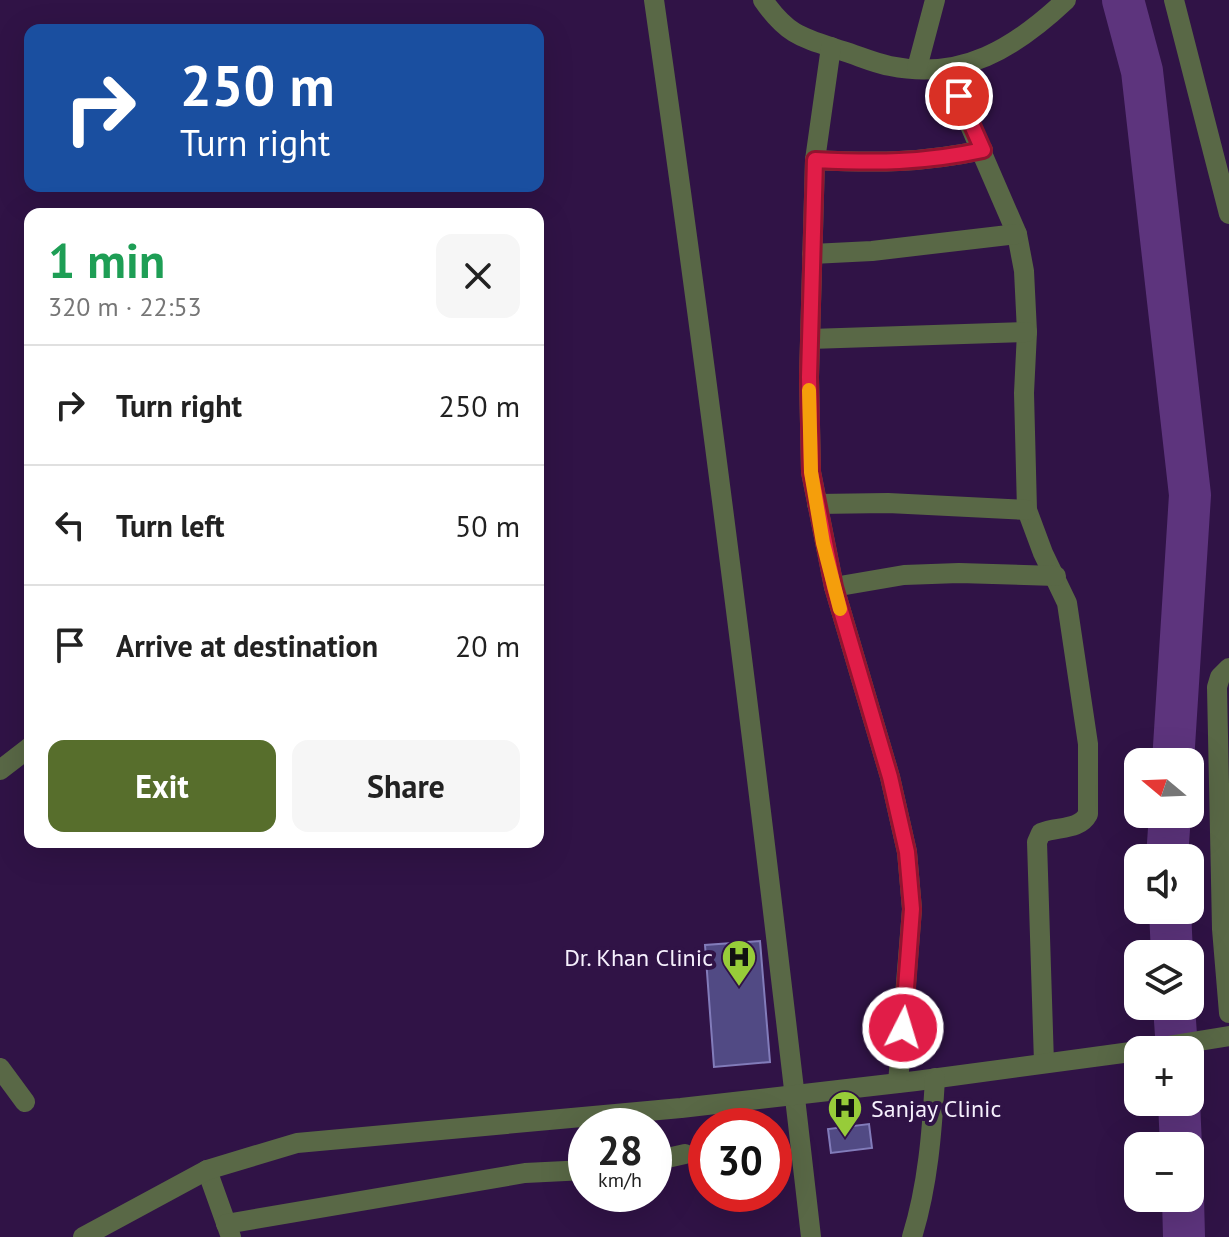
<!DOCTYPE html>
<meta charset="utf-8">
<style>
body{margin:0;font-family:"PT Sans",sans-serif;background:#f6f6f6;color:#222;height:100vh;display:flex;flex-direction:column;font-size:30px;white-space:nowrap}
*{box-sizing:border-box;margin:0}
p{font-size:26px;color:#767676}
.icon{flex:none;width:44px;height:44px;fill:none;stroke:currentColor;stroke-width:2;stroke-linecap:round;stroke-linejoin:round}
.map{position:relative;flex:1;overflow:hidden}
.sheet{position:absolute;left:24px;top:208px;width:520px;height:640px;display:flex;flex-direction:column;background:#fff;border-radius:16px;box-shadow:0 8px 32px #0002}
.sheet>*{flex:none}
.banner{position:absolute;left:24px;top:24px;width:520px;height:168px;border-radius:16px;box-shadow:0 8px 32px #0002;background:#1a4fa0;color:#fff;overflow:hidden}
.needle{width:52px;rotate:289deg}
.controls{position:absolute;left:1124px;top:748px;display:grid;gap:16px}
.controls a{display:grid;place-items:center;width:80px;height:80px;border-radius:16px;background:#fff;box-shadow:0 8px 32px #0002;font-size:40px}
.speed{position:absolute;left:568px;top:1108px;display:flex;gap:16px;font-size:40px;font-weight:700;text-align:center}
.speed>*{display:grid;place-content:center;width:104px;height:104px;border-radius:50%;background:#fff;box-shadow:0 8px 32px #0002;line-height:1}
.speed small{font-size:20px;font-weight:400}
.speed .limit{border:12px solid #d22;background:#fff;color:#111}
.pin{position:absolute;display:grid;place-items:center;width:68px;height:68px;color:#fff;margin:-34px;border:4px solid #fff;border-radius:50%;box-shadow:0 2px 8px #0007}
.me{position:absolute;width:88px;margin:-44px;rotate:5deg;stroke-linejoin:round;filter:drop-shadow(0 0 6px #0008)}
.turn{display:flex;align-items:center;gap:28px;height:168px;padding:0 24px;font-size:36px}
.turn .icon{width:104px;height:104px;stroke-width:2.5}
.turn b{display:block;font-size:56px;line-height:68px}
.round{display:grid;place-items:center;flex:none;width:84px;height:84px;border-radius:16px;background:#f6f6f6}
.headline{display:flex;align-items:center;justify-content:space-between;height:136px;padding:0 24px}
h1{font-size:48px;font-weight:700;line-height:60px;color:#1e9e55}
.action{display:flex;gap:16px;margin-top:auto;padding:16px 24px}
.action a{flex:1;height:92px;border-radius:16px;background:#576e2c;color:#fff;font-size:32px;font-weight:700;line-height:92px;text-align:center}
.action a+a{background:#f6f6f6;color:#222}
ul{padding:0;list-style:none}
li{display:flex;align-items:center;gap:24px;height:120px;padding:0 24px;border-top:2px solid #e0e0e0}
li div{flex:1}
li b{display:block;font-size:30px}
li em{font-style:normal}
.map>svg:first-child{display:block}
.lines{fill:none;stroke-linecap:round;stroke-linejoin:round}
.river{stroke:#5d347d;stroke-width:42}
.building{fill:#514a84;stroke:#827cba;stroke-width:2}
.minor{stroke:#596846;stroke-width:20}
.route-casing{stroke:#92132f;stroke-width:20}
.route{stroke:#e11d48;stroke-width:14}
.slow{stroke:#f59e0b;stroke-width:14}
.labels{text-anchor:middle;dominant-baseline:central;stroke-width:8;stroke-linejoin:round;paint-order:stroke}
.poi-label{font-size:24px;fill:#f6f0fd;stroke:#301346;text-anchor:end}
</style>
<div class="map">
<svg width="1229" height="1237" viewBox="0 0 1229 1237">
<rect width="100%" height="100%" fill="#301346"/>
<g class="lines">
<!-- river -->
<g class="river">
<polyline points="1123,0 1142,71 1190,495 1173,762"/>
<polyline points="1167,858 1170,814"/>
<polyline points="1170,910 1172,954"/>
<polyline points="1174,1006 1177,1050"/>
<polyline points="1179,1102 1181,1146"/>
<polyline points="1183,1198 1184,1237"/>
</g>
</g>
<!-- building -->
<g class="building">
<polygon points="760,941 770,1062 714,1067 705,945"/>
<polygon points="869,1124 872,1148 831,1153 828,1129"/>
</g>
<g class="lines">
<!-- minor -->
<g class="minor">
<path d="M 654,0 C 713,411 764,824 811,1237"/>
<path d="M 763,0 C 788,36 803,38 843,51 C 859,56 874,63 890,66 C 962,81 1015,48 1066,0"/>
<polyline points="1174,0 1229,214"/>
<polyline points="831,47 815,160 809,377 811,472 834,587 890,777 907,852 912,909 898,1083"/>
<polyline points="917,68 935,0"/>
<path d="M 946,70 L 1017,234 L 1024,271 L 1027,332 L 1024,393 L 1027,510 L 1043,553 L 1067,603 L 1088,744 L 1088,814 C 1079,831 1057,826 1041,833 L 1037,842 L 1044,1063"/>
<path d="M 815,160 C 876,163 922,163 983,150"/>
<polyline points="812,254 872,251 1017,234"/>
<polyline points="810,339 1027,332"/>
<polyline points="817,504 888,503 1027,510"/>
<polyline points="834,587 904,575 959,573 1056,576"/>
<polyline points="1229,668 1220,677 1217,687 1222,929 1229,1013"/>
<polyline points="0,770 30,747"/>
<polyline points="1143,1050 1229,1036"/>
<polyline points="0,1068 25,1102"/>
<polyline points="654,1161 685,1154"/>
<polyline points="207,1170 231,1237"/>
<polyline points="226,1224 525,1173 586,1170"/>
<polyline points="83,1237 207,1170 297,1143 681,1108 916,1081 1138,1051"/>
<path d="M 912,1237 C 928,1185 932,1132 935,1078"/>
</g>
</g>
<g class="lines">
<!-- route casing -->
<g class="route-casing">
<path id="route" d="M 903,1028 L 912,909 L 907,852 L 890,777 L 834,587 L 811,472 L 809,377 L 815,160 C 876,163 923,163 983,150 L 959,96"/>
</g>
<!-- route -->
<use href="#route" class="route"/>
<!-- slow -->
<polyline class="slow" points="809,390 811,472 823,543 840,609"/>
</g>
<!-- icons -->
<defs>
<g id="hospital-pin" transform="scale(1.8)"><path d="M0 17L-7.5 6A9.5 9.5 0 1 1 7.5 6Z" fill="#97cc39" stroke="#301346"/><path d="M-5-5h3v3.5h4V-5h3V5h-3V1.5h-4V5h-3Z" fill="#111"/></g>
</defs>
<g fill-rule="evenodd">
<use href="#hospital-pin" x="739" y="957"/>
<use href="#hospital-pin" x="845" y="1108"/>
</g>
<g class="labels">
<!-- poi labels -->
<g class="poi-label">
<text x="713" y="957">Dr. Khan Clinic</text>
<text x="871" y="1108" text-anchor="start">Sanjay Clinic</text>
</g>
</g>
</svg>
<div class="controls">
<a><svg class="needle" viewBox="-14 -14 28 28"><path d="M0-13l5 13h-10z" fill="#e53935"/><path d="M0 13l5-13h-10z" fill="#767676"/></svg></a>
<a><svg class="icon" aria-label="sound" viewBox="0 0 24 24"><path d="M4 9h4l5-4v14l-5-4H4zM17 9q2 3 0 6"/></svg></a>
<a><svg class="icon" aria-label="layers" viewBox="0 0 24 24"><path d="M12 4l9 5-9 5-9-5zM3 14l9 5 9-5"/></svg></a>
<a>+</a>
<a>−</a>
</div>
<div class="speed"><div>28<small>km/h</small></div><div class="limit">30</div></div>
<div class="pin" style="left:959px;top:96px;background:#d93025"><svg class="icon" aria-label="arrive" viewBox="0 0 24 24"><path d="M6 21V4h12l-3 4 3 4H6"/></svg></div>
<svg class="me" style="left:903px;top:1028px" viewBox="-20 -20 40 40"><circle r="17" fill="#e11d48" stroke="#fff" stroke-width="3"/><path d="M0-11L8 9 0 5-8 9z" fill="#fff"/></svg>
<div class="banner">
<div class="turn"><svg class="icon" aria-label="right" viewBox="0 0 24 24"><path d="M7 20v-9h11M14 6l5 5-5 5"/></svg><div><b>250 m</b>Turn right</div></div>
</div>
<section class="sheet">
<div class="headline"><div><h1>1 min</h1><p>320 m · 22:53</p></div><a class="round"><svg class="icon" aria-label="close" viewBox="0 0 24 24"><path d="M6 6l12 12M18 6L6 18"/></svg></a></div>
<ul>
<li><svg class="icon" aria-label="right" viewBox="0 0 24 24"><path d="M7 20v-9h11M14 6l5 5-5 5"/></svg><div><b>Turn right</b></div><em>250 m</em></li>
<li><svg class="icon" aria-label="left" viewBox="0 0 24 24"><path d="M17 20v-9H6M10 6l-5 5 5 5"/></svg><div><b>Turn left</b></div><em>50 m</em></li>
<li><svg class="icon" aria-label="arrive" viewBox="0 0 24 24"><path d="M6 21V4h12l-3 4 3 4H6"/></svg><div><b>Arrive at destination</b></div><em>20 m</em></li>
</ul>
<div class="action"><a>Exit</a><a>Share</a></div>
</section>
</div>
